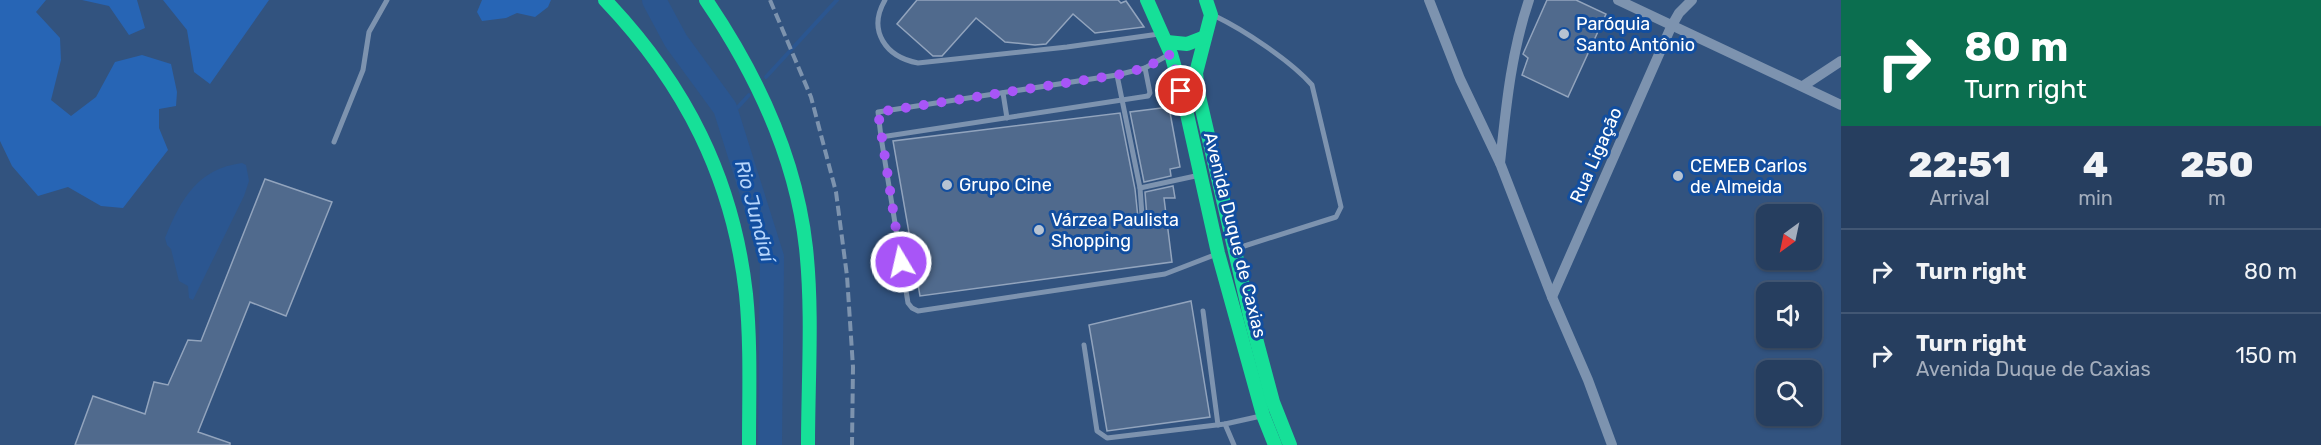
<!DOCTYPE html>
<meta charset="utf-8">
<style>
body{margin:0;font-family:Rubik,sans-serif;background:#324968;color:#f1f3f6;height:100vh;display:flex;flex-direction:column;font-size:22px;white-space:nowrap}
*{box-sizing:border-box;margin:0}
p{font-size:20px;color:#a4aebd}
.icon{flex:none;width:33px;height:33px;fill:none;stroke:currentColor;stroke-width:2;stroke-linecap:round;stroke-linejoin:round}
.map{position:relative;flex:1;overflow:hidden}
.side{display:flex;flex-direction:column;background:#263e5f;width:480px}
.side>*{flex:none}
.banner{background:#0b6e4f;color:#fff;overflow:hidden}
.needle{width:39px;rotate:213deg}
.tools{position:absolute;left:1756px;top:204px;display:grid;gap:12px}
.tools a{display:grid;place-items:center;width:66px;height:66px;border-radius:12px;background:#263e5f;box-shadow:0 2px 4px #0004,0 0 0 2px #425774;font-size:30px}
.pin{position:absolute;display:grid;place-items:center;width:51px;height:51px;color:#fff;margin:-26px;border:3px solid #fff;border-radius:50%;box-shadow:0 2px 6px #0007}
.me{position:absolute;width:66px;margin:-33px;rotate:351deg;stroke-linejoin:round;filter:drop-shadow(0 0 4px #0008)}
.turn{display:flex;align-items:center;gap:21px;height:126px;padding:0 24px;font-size:27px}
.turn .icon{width:78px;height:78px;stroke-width:2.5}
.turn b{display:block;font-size:42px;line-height:51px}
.eta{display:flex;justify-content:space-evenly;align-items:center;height:102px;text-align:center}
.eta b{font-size:36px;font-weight:800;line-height:42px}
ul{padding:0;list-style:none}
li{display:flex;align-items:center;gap:18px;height:84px;padding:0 24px;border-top:2px solid #425774}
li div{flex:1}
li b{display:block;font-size:22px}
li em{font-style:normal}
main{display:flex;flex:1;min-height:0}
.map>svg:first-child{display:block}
.green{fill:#2765b5}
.water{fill:#2b5690}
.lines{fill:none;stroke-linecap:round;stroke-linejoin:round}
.stream{stroke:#2b5690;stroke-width:4}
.river{stroke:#2b5690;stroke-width:24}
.building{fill:#506a8d;stroke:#92a4bd;stroke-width:1.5}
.lane{stroke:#7d93af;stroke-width:5}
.street{stroke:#7d93af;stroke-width:10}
.fast{stroke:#16e098;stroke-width:14}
.rail{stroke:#7d93ae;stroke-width:4;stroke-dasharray:10 4.5;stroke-linecap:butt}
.route{stroke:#a855f7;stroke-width:10;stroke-dasharray:0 18}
.poi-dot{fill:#b7c3d2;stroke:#124e9f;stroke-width:2}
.labels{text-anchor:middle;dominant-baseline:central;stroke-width:6;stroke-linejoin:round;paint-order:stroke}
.poi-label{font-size:18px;fill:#fff;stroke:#124e9f;text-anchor:start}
.street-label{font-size:18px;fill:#fff;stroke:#124e9f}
.water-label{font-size:20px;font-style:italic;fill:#b6d5fb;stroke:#124e9f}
</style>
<main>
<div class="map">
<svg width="1841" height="445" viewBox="0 0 1841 445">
<rect width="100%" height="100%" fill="#32537f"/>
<!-- green -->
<g class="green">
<polygon points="0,0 46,0 36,12 60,38 61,60 51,100 71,116 96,97 115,62 142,55 171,64 177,92 176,106 159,109 159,128 168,150 123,208 101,206 68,187 38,196 12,166 0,141"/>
<polygon points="82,0 137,0 145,28 129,35 109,6"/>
<polygon points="163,0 269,0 210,84 194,72 187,30"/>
<polygon points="482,0 551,0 548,7 535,17 517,13 506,18 482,21 477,12"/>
</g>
<!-- water -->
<path class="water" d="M 242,163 L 246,165 L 249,181 L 244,196 L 193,300 L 189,298 L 188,286 L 179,281 L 171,249 L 167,245 L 165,238 C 181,199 197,169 242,163 Z"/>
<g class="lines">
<!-- stream -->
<g class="stream">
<polyline points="766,77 837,0"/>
<polyline points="728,118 749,95"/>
</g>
<!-- river -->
<polyline class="river" points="654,0 676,41 725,108 772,257 770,445"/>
</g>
<!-- building -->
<g class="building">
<polygon points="917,0 1118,0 1121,3 1126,1 1144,27 1095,33 1073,14 1046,44 1035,45 1005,42 976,18 942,56 933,56 897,24"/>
<polygon points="1547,0 1576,0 1606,14 1568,97 1522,75 1528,58 1523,54"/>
<polygon points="1169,107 1180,167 1170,169 1171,176 1144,182 1130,112"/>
<polygon points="1120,113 1135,189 1138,218 1143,220 1147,217 1145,192 1173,186 1175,198 1164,198 1172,262 920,296 893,141"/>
<polygon points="265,179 332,202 286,316 250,302 198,432 230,443 230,445 75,445 93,396 145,414 154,382 168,385 188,340 201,341"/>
<polygon points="1191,301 1210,417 1107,431 1089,325"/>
</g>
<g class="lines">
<!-- lane -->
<g class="lane">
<path d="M 885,0 C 867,31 886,57 918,63 L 1067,47 L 1159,34"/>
<path d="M 1215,16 C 1244,30 1291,61 1312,85 L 1341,207 L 1336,217 L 1238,248"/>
<polyline points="1145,68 1170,54"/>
<polyline points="1117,75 1140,188 1142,215"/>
<polyline points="1003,93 1007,118"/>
<polyline points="881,137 1148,96 1150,93 1145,68 1117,75 878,112 881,137 908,303 912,308 918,311 1165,274 1217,254"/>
<polyline points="334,142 363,70 369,32 387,0"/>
<polyline points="1140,188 1200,175"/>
<polyline points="1203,311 1218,425"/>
<polyline points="1084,345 1097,431 1107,438 1225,424"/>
<polyline points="1234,445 1225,424 1261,416"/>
</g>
<!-- street -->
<g class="street">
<polyline points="1429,0 1460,79 1500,163 1552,297 1588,380 1612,445"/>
<polyline points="1618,0 1841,105"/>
<polyline points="1803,86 1841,61"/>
<path d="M 1500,163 C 1506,107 1511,53 1529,0"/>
<polyline points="1552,297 1671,27 1679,13 1692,0"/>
</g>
<!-- fast -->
<g class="fast">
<path d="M 605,0 C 685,84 733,178 746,294 C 751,344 749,395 749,445"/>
<path d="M 706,0 C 757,75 796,157 806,248 C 813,313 808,380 808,445"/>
<polyline points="1147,0 1171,54 1183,96 1218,253 1263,415 1275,445"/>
<polyline points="1206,0 1211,15 1196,73 1198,92 1250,316 1273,402 1290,445"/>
<polyline points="1167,42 1187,44 1205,37"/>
</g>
<!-- rail -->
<polyline class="rail" points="770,0 811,97 836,192 847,276 853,367 852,445"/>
</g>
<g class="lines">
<!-- route -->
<polyline class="route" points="901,262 878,112 1117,75 1145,68 1171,54 1181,91"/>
</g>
<!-- markers -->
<g class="poi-dot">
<circle cx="1564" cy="34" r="6"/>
<circle cx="1678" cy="176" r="6"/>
<circle cx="947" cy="185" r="6"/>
<circle cx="1039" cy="230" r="6"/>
</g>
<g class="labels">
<!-- poi labels -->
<g class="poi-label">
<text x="1576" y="24">Paróquia<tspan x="1576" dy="21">Santo Antônio</tspan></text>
<text x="1690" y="166">CEMEB Carlos<tspan x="1690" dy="21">de Almeida</tspan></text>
<text x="959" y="185">Grupo Cine</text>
<text x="1051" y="220">Várzea Paulista<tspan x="1051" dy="21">Shopping</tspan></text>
</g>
<!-- street labels -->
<g class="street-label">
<text transform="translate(1596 155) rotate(-66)">Rua Ligação</text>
<text transform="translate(1235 235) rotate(76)">Avenida Duque de Caxias</text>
</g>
<!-- water labels -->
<g class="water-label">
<text transform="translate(755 211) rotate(75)">Rio Jundiaí</text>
</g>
</g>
</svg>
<div class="tools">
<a><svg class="needle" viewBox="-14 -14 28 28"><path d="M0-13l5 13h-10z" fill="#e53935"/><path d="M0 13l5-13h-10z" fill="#a4aebd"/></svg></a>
<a><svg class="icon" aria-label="sound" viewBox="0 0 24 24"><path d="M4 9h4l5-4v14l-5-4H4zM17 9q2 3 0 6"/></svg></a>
<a><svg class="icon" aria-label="search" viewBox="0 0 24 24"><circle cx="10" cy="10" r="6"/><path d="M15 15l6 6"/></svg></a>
</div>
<div class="pin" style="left:1181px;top:91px;background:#d93025"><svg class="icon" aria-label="arrive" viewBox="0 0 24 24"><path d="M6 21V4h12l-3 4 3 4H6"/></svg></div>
<svg class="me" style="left:901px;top:262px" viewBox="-20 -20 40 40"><circle r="17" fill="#a855f7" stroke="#fff" stroke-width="3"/><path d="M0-11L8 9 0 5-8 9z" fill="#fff"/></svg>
</div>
<section class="side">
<div class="banner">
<div class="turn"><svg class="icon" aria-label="right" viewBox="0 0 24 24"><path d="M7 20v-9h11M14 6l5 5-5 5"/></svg><div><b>80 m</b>Turn right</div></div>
</div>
<div class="eta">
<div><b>22:51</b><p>Arrival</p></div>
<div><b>4</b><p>min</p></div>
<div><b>250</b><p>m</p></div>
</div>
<ul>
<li><svg class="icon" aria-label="right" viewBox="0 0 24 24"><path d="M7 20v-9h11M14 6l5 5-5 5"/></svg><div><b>Turn right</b></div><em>80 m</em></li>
<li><svg class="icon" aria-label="right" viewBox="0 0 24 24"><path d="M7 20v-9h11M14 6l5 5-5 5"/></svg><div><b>Turn right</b><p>Avenida Duque de Caxias</p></div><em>150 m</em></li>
</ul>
</section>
</main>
